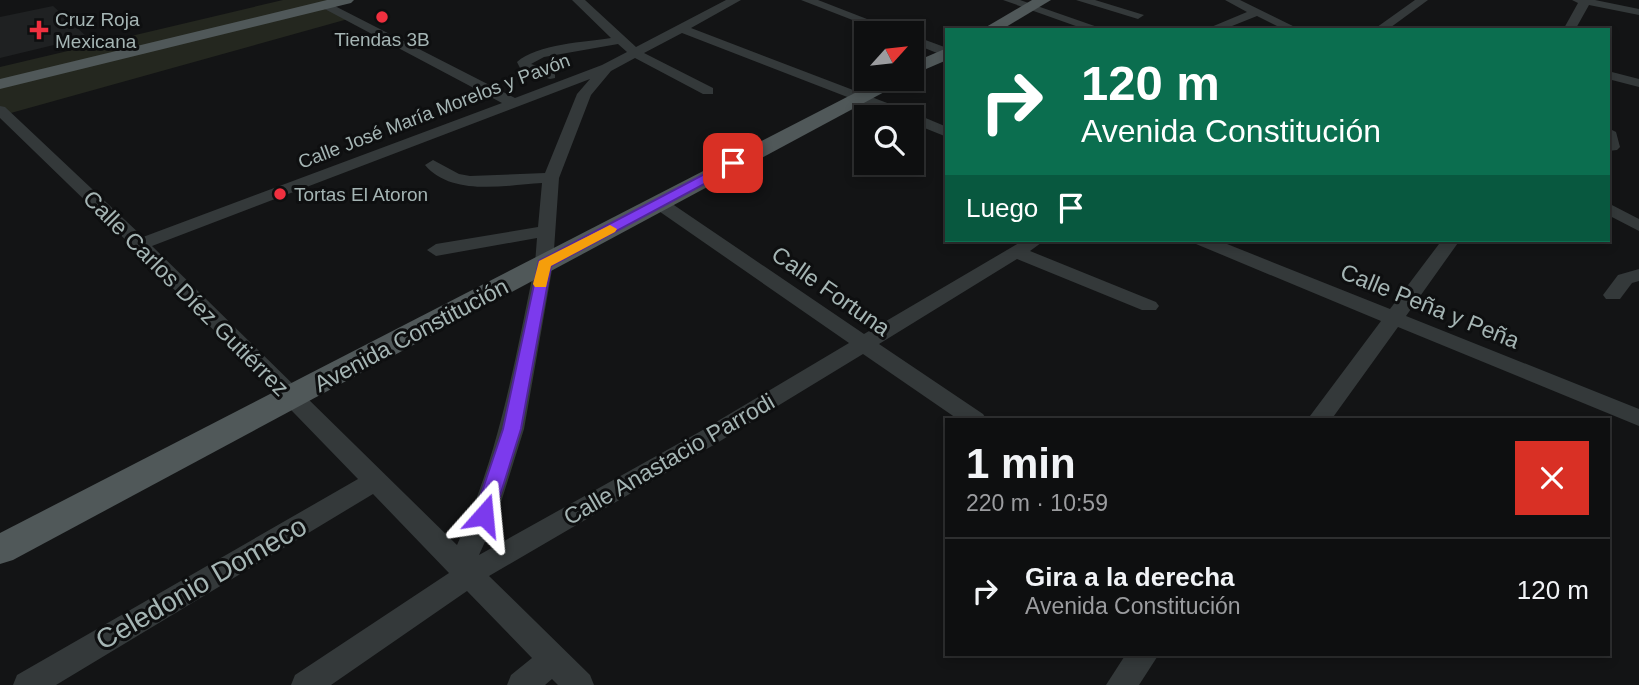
<!DOCTYPE html>
<html lang="es">
<meta charset="utf-8">
<style>
body{margin:0;font-family:Arial,sans-serif;background:#1c1d1e;color:#f1f3f6;height:100vh;display:flex;flex-direction:column;font-size:26px;white-space:nowrap}
*{box-sizing:border-box;margin:0}
p{font-size:23px;color:#9b9c9f}
.icon{flex:none;width:38px;height:38px;fill:none;stroke:currentColor;stroke-width:2;stroke-linecap:round;stroke-linejoin:round}
.map{position:relative;flex:1;overflow:hidden}
.details{position:absolute;left:945px;top:418px;width:665px;height:238px;display:flex;flex-direction:column;background:#0e0f10;border-radius:0px;box-shadow:0 4px 10px #0003,0 0 0 2px #2e2f30}
.details>*{flex:none}
.hud{position:absolute;left:945px;top:28px;width:665px;height:214px;border-radius:0px;box-shadow:0 4px 10px #0003,0 0 0 2px #2e2f30;background:#0b6e4f;color:#fff;overflow:hidden}
.needle{width:46px;rotate:63deg}
.controls{position:absolute;left:854px;top:21px;display:grid;gap:14px}
.controls a{display:grid;place-items:center;width:70px;height:70px;border-radius:0px;background:#0e0f10;box-shadow:0 4px 10px #0003,0 0 0 2px #2e2f30;font-size:35px}
.pin{position:absolute;display:grid;place-items:center;width:60px;height:60px;color:#fff;margin:-30px;border-radius:14px;box-shadow:0 4px 10px #0006}
.me{position:absolute;width:77px;margin:-38px;rotate:18deg;stroke-linejoin:round;filter:drop-shadow(0 0 5px #0008)}
.turn{display:flex;align-items:center;gap:24px;height:147px;padding:0 21px;font-size:32px}
.turn .icon{width:91px;height:91px;stroke-width:2.5}
.turn b{display:block;font-size:49px;line-height:60px}
.then{display:flex;align-items:center;height:66px;padding:0 21px;background:#0003;gap:14px;font-size:26px}
.round{display:grid;place-items:center;flex:none;width:74px;height:74px;border-radius:0px;background:#1c1d1e}
.summary{display:flex;align-items:center;justify-content:space-between;height:119px;padding:0 21px}
h1{font-size:42px;font-weight:800;line-height:52px}
ul{padding:0;list-style:none}
li{display:flex;align-items:center;gap:21px;height:105px;padding:0 21px;border-top:2px solid #2e2f30}
li div{flex:1}
li b{display:block;font-size:26px}
li em{font-style:normal}
.map>svg:first-child{display:block}
.built{fill:#1f2122}
.green{fill:#24271f}
.lines{fill:none;stroke-linecap:round;stroke-linejoin:round}
.minor{fill:#34393a;fill-rule:evenodd}
.major{fill:#505859;fill-rule:evenodd}
.route{fill:#7c3aed;stroke:#51269a;stroke-width:2}
.slow{fill:#f59e0b}
.poi-dot{fill:#f0303f;stroke:#0e0f10;stroke-width:2.5}
.labels{text-anchor:middle;dominant-baseline:central;stroke-width:6;stroke-linejoin:round;paint-order:stroke}
.far-poi-label{font-size:19px;fill:#a5b5b4;stroke:#0e0f10;text-anchor:start}
.far-street-label{font-size:19px;fill:#a5b5b4;stroke:#0e0f10}
.street-label{font-size:23px;fill:#a5b5b4;stroke:#0e0f10}
.near-street-label{font-size:28px;fill:#a5b5b4;stroke:#0e0f10}
</style>
<div class="map">
<svg width="1639" height="685" viewBox="0 0 1639 685">
<rect width="100%" height="100%" fill="#131415"/>
<!-- built -->
<polygon class="built" points="53,6 87,37 0,58 0,17"/>
<!-- green -->
<polygon class="green" points="283,0 342,0 325,5 348,19 0,116 0,67"/>
<g class="lines">
<!-- minor -->
<g class="minor">
<path d="M 572,0 L 585,0 L 636,47 L 726,0 L 741,0 L 691,28 L 916,114 L 947,127 L 947,137 L 912,123 L 912,117 L 899,117 L 682,33 L 644,53 L 713,88 L 713,94 L 703,94 L 635,58 L 611,71 L 591,95 L 559,178 L 553,264 L 524,429 L 497,515 L 479,555 L 701,431 L 849,343 L 653,207 L 650,203 L 653,199 L 665,199 L 864,334 L 1024,240 L 1045,240 L 1030,251 L 1156,302 L 1159,306 L 1156,310 L 1142,310 L 1017,259 L 879,344 L 983,414 L 987,420 L 959,420 L 863,354 L 717,443 L 489,576 L 590,675 L 594,685 L 558,685 L 552,679 L 545,685 L 507,685 L 511,675 L 532,658 L 467,591 L 331,685 L 291,685 L 295,675 L 449,573 L 373,494 L 56,685 L 13,685 L 17,675 L 358,479 L 134,248 L 0,118 L 0,106 L 5,107 L 143,237 L 502,103 L 321,7 L 321,3 L 329,3 L 515,98 L 602,65 L 627,52 L 618,44 L 544,57 L 531,64 L 555,72 L 555,78 L 550,79 L 521,70 L 517,62 C 537,44 586,42 611,38 ZM 590,79 L 577,94 L 545,173 L 470,176 L 459,174 L 433,160 L 425,165 C 452,197 506,185 542,183 L 538,227 L 436,244 L 427,250 L 436,256 L 537,238 L 535,264 C 515,360 499,456 457,545 L 152,246 Z"/>
<polygon points="801,0 818,0 903,33 886,33"/>
<polygon points="1003,0 1020,0 1106,30 1087,30"/>
<polygon points="1076,0 1095,0 1144,15 1138,19"/>
<polygon points="1225,0 1240,0 1301,30 1285,30 1257,16 1222,30 1204,30 1247,12"/>
<polygon points="1415,0 1428,0 1387,30 1373,30"/>
<polygon points="1572,0 1595,0 1639,9 1639,15 1589,5 1575,30 1563,30 1578,3"/>
<polygon points="912,35 947,48 947,57 912,43"/>
<polygon points="1608,71 1639,79 1639,87 1608,79"/>
<polygon points="1608,128 1616,132 1620,147 1617,150 1608,151"/>
<polygon points="1608,203 1639,219 1639,231 1608,215"/>
<polygon points="1193,240 1217,240 1390,309 1442,240 1460,240 1406,316 1639,409 1639,426 1398,327 1331,420 1307,420 1381,321 1196,244"/>
<polygon points="1639,269 1639,281 1632,283 1620,299 1606,299 1603,295 1618,275"/>
<polygon points="1126,654 1159,654 1139,685 1106,685"/>
</g>
<!-- major -->
<g class="major">
<polygon points="327,0 354,0 351,3 0,89 0,79"/>
<polygon points="1032,0 1051,0 1001,30 981,30"/>
<polygon points="947,48 947,60 912,75 912,63"/>
<polygon points="882,79 904,79 901,83 13,560 0,564 0,533"/>
</g>
</g>
<!-- route -->
<polygon class="route" points="733,159 739,163 738,166 551,266 521,429 494,515 491,520 484,522 477,520 474,515 503,429 539,261"/>
<!-- slow -->
<polygon class="slow" points="610,225 617,229 615,232 551,266 546,287 535,287 533,284 539,261"/>
<!-- markers -->
<g class="poi-dot">
<circle cx="382" cy="17" r="7"/>
<path d="M35.5 19.5h7v7h7v7h-7v7h-7v-7h-7v-7h7z"/>
<circle cx="280" cy="194" r="7"/>
</g>
<g class="labels">
<!-- far-poi labels -->
<g class="far-poi-label">
<text x="55" y="19">Cruz Roja<tspan x="55" dy="22">Mexicana</tspan></text>
<text x="382" y="39" text-anchor="middle">Tiendas 3B</text>
<text x="294" y="194">Tortas El Atoron</text>
</g>
<!-- far-street labels -->
<g class="far-street-label">
<text transform="translate(434 111) rotate(-21)">Calle José María Morelos y Pavón</text>
</g>
<!-- street labels -->
<g class="street-label">
<text transform="translate(831 291) rotate(35)">Calle Fortuna</text>
<text transform="translate(186 293) rotate(45)">Calle Carlos Díez Gutiérrez</text>
<text transform="translate(1430 306) rotate(22)">Calle Peña y Peña</text>
<text transform="translate(411 335) rotate(-28)">Avenida Constitución</text>
<text transform="translate(669 459) rotate(-30)">Calle Anastacio Parrodi</text>
</g>
<!-- near-street labels -->
<g class="near-street-label">
<text transform="translate(201 583) rotate(-30)">Celedonio Domeco</text>
</g>
</g>
</svg>
<div class="controls">
<a><svg class="needle" viewBox="-14 -14 28 28"><path d="M0-13l5 13h-10z" fill="#e53935"/><path d="M0 13l5-13h-10z" fill="#9b9c9f"/></svg></a>
<a><svg class="icon" aria-label="search" viewBox="0 0 24 24"><circle cx="10" cy="10" r="6"/><path d="M15 15l6 6"/></svg></a>
</div>
<div class="pin" style="left:733px;top:163px;background:#d93025"><svg class="icon" aria-label="arrive" viewBox="0 0 24 24"><path d="M6 21V4h12l-3 4 3 4H6"/></svg></div>
<svg class="me" style="left:484px;top:515px" viewBox="-20 -20 40 40"><path d="M0-17L14 15 0 8-14 15z" fill="#7c3aed" stroke="#fff" stroke-width="4"/></svg>
<div class="hud">
<div class="turn"><svg class="icon" aria-label="right" viewBox="0 0 24 24"><path d="M7 20v-9h11M14 6l5 5-5 5"/></svg><div><b>120 m</b>Avenida Constitución</div></div>
<div class="then">Luego<svg class="icon" aria-label="arrive" viewBox="0 0 24 24"><path d="M6 21V4h12l-3 4 3 4H6"/></svg></div>
</div>
<section class="details">
<div class="summary"><div><h1>1 min</h1><p>220 m · 10:59</p></div><a class="round" style="background:#d93025;color:#fff"><svg class="icon" aria-label="close" viewBox="0 0 24 24"><path d="M6 6l12 12M18 6L6 18"/></svg></a></div>
<ul>
<li><svg class="icon" aria-label="right" viewBox="0 0 24 24"><path d="M7 20v-9h11M14 6l5 5-5 5"/></svg><div><b>Gira a la derecha</b><p>Avenida Constitución</p></div><em>120 m</em></li>
</ul>
</section>
</div>
